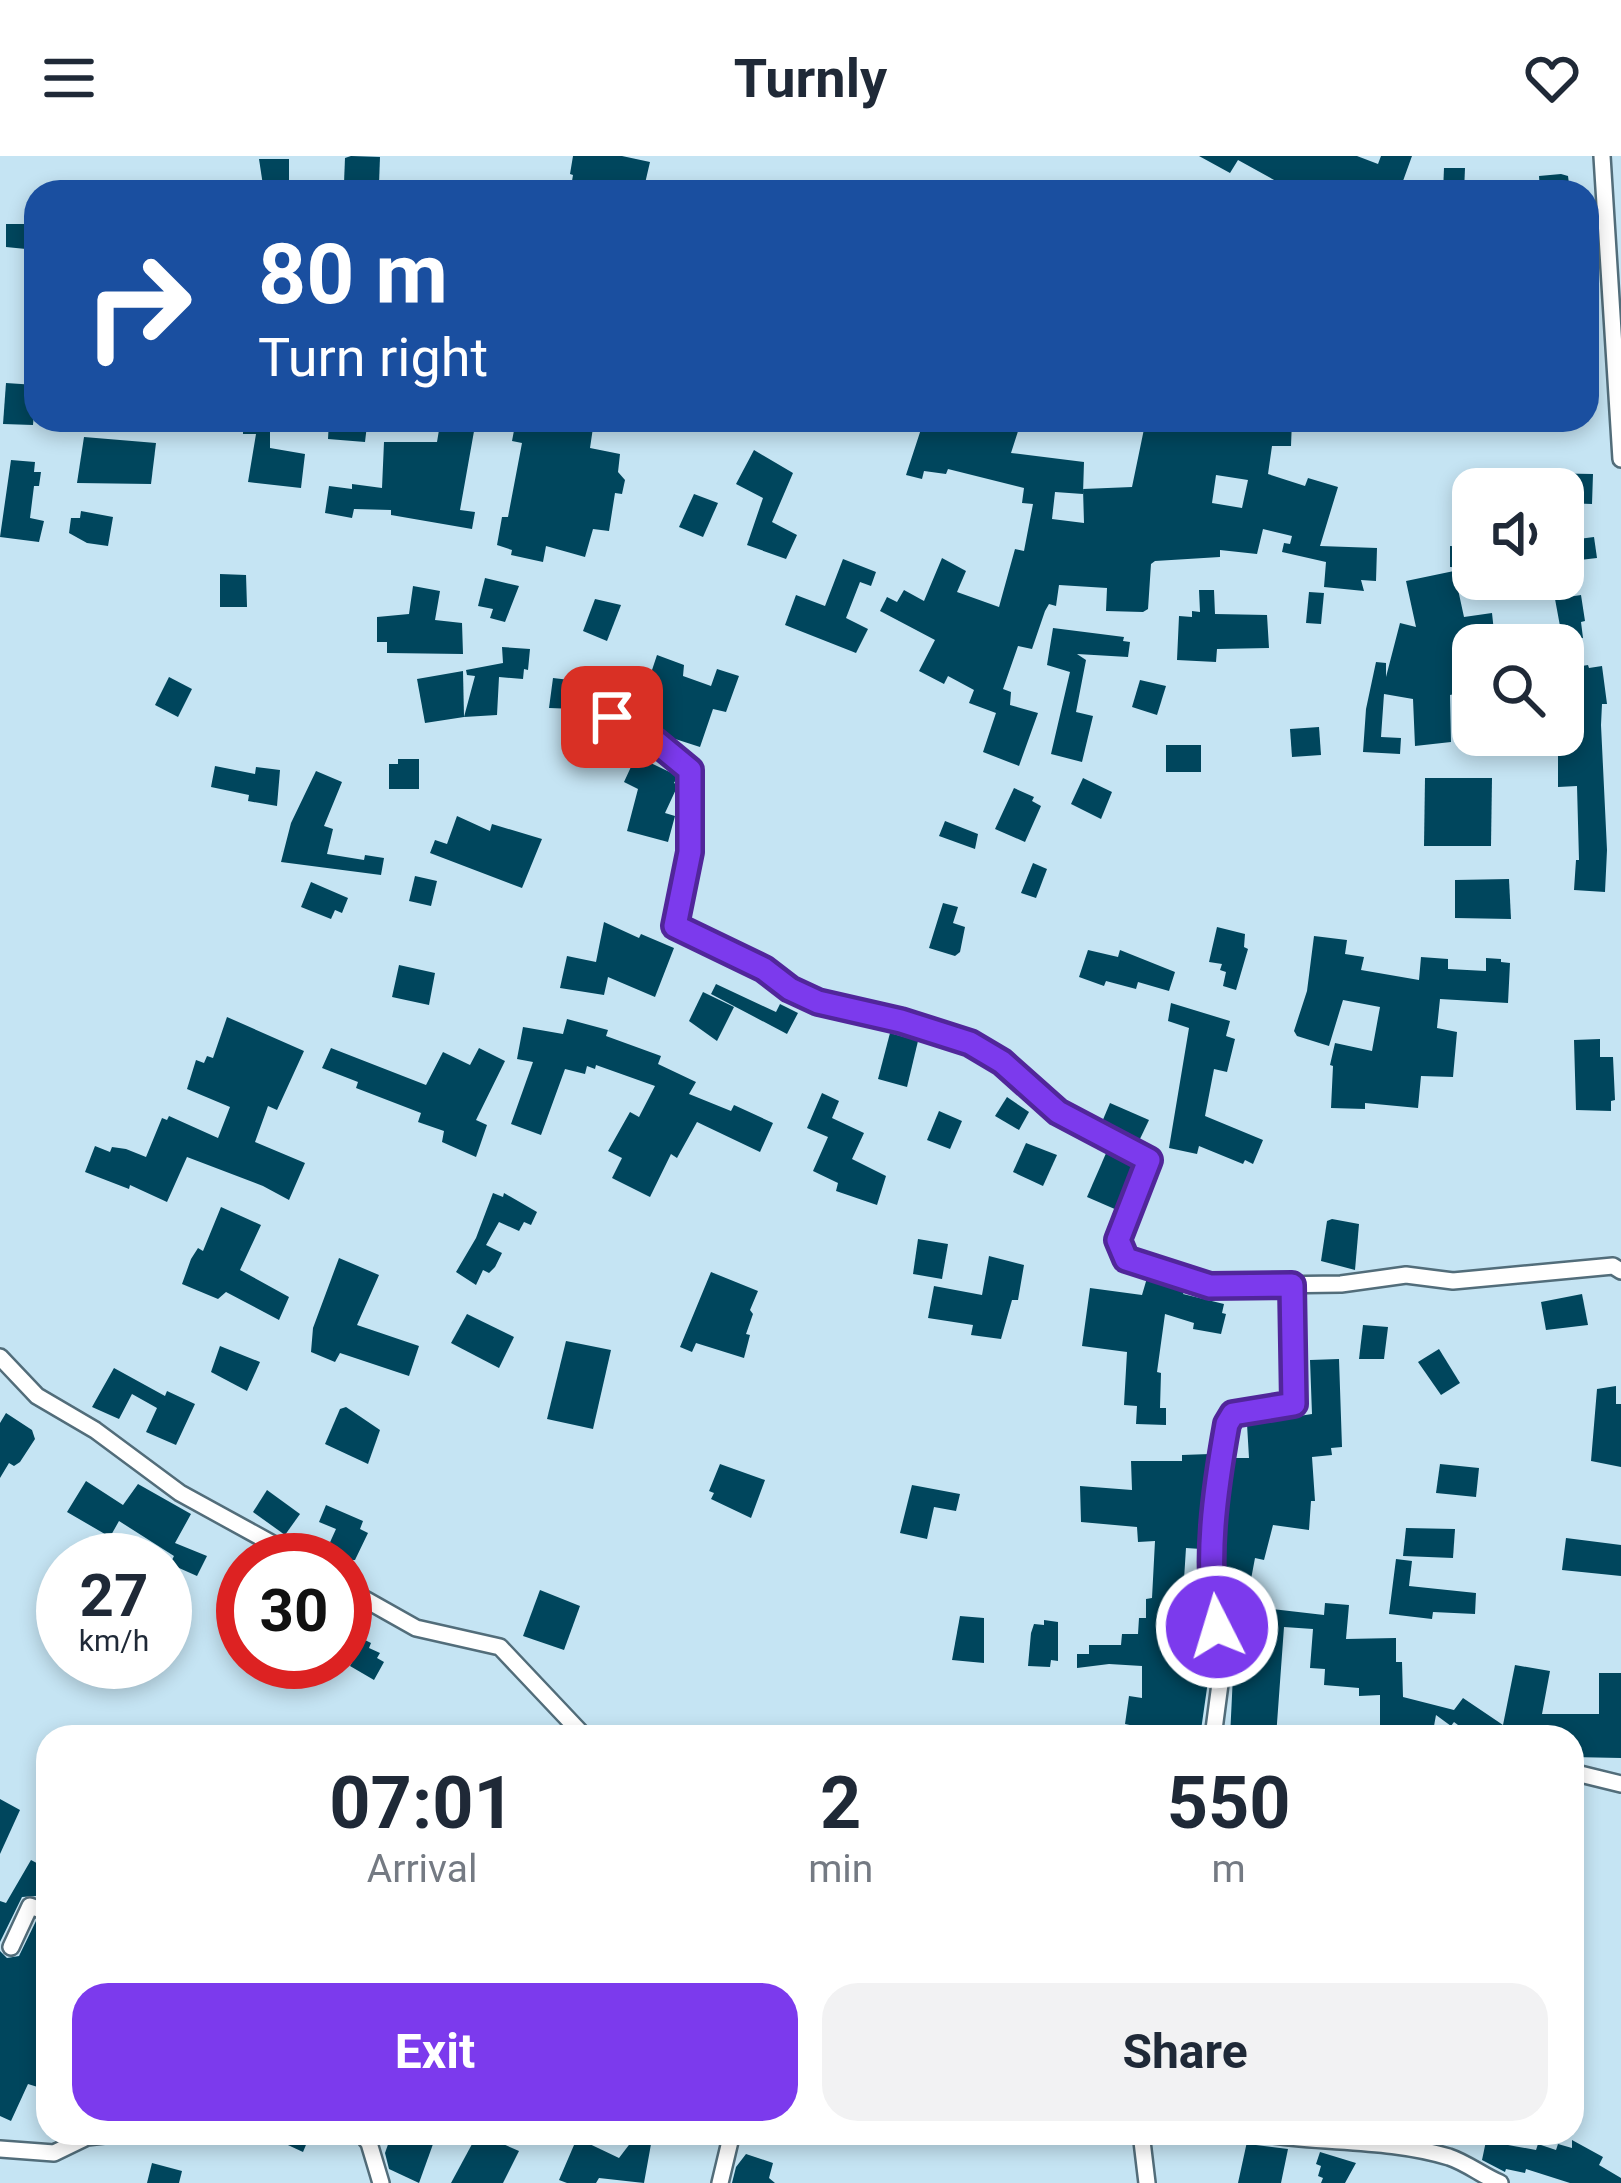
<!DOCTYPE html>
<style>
body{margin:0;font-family:Roboto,sans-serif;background:#f2f2f3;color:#1f2937;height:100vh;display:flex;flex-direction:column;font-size:45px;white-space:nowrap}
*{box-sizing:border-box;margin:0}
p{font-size:39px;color:#747a83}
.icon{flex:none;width:66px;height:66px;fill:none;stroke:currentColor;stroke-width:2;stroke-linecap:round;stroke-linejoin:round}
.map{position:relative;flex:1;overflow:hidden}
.panel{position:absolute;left:36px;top:1569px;width:1548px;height:420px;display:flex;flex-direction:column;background:#fff;border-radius:36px;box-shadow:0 6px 18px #0003}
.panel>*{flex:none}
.hud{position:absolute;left:24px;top:24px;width:1575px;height:252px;border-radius:36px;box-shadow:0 6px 18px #0003;background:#1a4fa0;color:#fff;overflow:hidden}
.tools{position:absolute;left:1452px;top:312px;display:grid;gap:24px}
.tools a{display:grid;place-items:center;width:132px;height:132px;border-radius:24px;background:#fff;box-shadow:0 6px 18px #0003;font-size:60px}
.speed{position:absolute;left:36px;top:1377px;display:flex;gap:24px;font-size:60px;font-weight:700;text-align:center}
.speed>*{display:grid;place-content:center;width:156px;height:156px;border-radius:50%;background:#fff;box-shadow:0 6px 18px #0003;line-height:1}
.speed small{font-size:30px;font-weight:400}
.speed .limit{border:18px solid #d22;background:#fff;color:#111}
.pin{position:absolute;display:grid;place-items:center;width:102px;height:102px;color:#fff;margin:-51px;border-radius:24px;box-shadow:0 6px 18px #0006}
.me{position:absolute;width:132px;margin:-66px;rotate:355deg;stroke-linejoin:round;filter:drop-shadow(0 0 9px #0008)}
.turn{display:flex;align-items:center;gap:42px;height:252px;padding:0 36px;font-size:54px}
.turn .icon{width:156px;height:156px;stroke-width:2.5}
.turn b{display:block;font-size:84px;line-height:102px}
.eta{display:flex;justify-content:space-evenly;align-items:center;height:204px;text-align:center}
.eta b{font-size:72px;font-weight:700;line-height:84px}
.cta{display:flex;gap:24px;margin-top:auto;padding:24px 36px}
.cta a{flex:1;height:138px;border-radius:36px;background:#7c3aed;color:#fff;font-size:48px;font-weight:700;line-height:138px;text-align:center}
.cta a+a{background:#f2f2f3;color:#1f2937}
header{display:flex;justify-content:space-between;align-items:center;height:156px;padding:0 36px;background:#fff;font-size:54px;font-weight:700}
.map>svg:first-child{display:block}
.building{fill:#00465d;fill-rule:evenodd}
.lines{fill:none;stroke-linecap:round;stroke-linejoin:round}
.street-casing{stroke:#526d7a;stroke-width:20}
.street{stroke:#fff;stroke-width:15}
.route-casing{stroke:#51269a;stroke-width:30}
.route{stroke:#7c3aed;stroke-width:21}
</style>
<header><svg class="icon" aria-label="menu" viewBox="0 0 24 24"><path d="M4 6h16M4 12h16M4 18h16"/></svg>Turnly<svg class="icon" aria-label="heart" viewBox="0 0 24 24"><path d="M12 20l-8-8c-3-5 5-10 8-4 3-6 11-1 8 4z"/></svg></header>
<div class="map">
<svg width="1621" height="2027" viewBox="0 0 1621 2027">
<rect width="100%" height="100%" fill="#c5e4f3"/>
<!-- building -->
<g class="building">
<polygon points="351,0 380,1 379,28 344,27 345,2"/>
<polygon points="573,0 622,0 650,6 643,36 576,36 578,27 572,25 573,19 570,18"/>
<polygon points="1199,0 1357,0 1378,8 1381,0 1412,0 1399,36 1282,36 1285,30 1238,4 1230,17"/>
<polygon points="259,3 289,3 289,33 264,36"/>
<polygon points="1444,12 1465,12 1464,36 1443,36"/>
<polygon points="1561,18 1568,20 1570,36 1540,36 1539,20"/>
<polygon points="6,68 36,68 36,94 6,91"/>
<polygon points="6,227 36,229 33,269 3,268"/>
<polygon points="243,264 270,264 270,292 305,298 301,332 248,326 256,278 243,278"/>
<polygon points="329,264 361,265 361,269 367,269 365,286 328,283"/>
<polygon points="445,264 476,264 460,354 475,356 472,373 391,359 391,354 354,353 352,362 325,357 329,330 352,333 352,328 382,332 384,286 437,286 440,268 444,269"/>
<polygon points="516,264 594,265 590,292 620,298 618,316 625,324 622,338 615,337 609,375 593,373 585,401 546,390 543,406 511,399 512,394 497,389 502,361 508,361 522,287 512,285"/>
<path d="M 924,264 L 1005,264 L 1020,269 L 1011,297 L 1084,306 L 1083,338 L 1055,336 L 1052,363 L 1084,367 L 1083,333 L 1132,331 L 1144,273 L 1154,275 L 1156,264 L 1292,264 L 1291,290 L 1272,290 L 1268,318 L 1305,330 L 1308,322 L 1338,331 L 1320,390 L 1377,392 L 1376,425 L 1361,424 L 1364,435 L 1324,431 L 1326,406 L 1282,396 L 1284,387 L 1290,388 L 1292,380 L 1263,373 L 1257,398 L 1220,394 L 1220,401 L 1155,405 L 1151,408 L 1148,453 L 1143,456 L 1106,455 L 1107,432 L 1059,429 L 1056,450 L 1049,448 L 1045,455 L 1032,493 L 1018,490 L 1003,533 L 1011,536 L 1010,549 L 1038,557 L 1019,610 L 983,596 L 996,557 L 969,547 L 974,534 L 948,520 L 944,528 L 919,515 L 935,484 L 880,455 L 887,441 L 897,446 L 904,434 L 924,445 L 942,402 L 966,415 L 957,436 L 999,451 L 1015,393 L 1024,395 L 1033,348 L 1022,347 L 1024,332 L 948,313 L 946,318 L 924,315 L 922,323 L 906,319 ZM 1216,319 L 1248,324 L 1242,352 L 1212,347 Z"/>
<polygon points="84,281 156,287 151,328 77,327"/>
<polygon points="754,294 793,317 772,366 797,379 786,403 747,389 763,342 736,328"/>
<polygon points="11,304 35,306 34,316 41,316 39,330 34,330 30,362 44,365 39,386 0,381"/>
<polygon points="1537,317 1593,318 1592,348 1563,347 1563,333 1535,333"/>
<polygon points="694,338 718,347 703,381 679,371"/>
<polygon points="81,355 113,361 108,390 87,387 69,377 71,362 80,362"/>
<polygon points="1594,381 1597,402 1563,406 1563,385"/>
<polygon points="1450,390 1473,391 1473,412 1450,411"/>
<polygon points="843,403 876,416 871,430 860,426 846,462 868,473 856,497 785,469 796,439 825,450"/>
<polygon points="1454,415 1464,461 1492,457 1495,485 1473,488 1473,534 1450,539 1451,586 1415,590 1413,543 1384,538 1381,581 1401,582 1400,598 1363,596 1366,553 1376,506 1386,507 1386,521 1400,467 1416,471 1406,425"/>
<polygon points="220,418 246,419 247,451 220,451"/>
<polygon points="485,422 519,430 505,466 490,462 493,453 478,450"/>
<polygon points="413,430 440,435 435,464 462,467 463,498 387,497 387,486 377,486 377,461 409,458"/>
<polygon points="1199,434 1214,434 1215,458 1267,459 1269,492 1217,493 1216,506 1177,504 1179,460 1192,461 1192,455 1200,456"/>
<polygon points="1309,436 1324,437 1321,468 1306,467"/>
<polygon points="1581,439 1585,465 1581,466 1583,482 1569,484 1568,469 1560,470 1555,443"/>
<polygon points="595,443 621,449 607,485 583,475"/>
<polygon points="1053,472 1124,481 1123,485 1130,486 1128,501 1077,498 1086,504 1076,556 1093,560 1082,606 1051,598 1070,516 1047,509"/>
<polygon points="502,491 530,493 528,514 524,513 523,523 499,521 497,559 464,561 475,520 467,519 466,514 503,507"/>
<polygon points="657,499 684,509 683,520 711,530 717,513 739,520 726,556 713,553 700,591 669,581 645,566 646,562 617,550 603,554 549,552 553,522 603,528 605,516 649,523"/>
<polygon points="1588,509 1589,512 1602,510 1607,548 1602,548 1601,569 1607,694 1605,736 1574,734 1576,704 1579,704 1577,630 1558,631 1558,593 1518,592 1518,579 1563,579 1563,513"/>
<polygon points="463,515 464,561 425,567 417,523"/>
<polygon points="169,521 192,533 178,561 155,549"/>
<polygon points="1140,524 1166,530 1157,559 1132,551"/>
<polygon points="1319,571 1321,599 1292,601 1290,573"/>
<rect x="1166" y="589" width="35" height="27"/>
<polygon points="636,600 678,620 674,627 678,629 665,657 675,660 668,686 627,675 638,633 624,626"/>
<polygon points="398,603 419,603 419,633 389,633 389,608 398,608"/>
<polygon points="215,610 255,618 256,611 280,614 277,650 248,645 249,639 211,631"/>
<polygon points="316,615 342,626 324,670 333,673 327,698 364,704 365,699 384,702 381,719 281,706 291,667"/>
<polygon points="1083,622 1112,636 1101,663 1071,648"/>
<polygon points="1425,622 1492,622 1491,690 1424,690"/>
<polygon points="1014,632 1034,641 1032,645 1041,650 1025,686 995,673"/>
<polygon points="457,660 490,675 492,668 542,683 522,732 430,697 435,684 447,688"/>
<polygon points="945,665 978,678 975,693 939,680"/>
<polygon points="1033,707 1047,713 1036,742 1021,737"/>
<polygon points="415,720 437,725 431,750 409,745"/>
<polygon points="1509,723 1511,763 1455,762 1455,724"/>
<polygon points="311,726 348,742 342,757 335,754 331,763 301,751"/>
<polygon points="943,747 958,751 953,767 965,771 960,796 955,800 929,792"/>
<polygon points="604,766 639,782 641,778 674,792 655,841 608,821 604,839 560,832 567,800 596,806"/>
<polygon points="1217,771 1245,778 1244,791 1248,793 1236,834 1223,830 1226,816 1220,814 1222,808 1209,806"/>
<polygon points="1314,780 1347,784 1345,798 1364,801 1361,814 1419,824 1421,801 1448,803 1448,813 1486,815 1486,802 1501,803 1501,806 1510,807 1508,847 1440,843 1437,872 1457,876 1453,921 1421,920 1418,952 1365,947 1365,953 1331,952 1333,910 1330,909 1335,887 1372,895 1380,851 1343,844 1329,890 1297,880 1294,875 1307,835"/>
<polygon points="1088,794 1118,801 1120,794 1175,816 1169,835 1138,826 1136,833 1106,825 1104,830 1079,821"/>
<polygon points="399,809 435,817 429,849 392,841"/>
<polygon points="716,828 776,856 780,848 798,857 787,878 711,838"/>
<polygon points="703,836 734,851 717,885 689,865"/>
<polygon points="1171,847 1230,865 1226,880 1235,883 1227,916 1214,913 1205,960 1263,984 1253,1008 1245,1004 1243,1008 1199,990 1197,998 1169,992 1189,872 1168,865"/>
<polygon points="227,861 304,895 277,954 268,950 255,986 305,1007 289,1044 263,1030 187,1001 167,1046 130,1029 129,1033 85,1016 95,990 110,996 112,991 126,993 146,1001 162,962 167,964 169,960 218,982 230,951 187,933 196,904 204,907 207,900 213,902"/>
<polygon points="567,863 608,874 606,880 661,900 658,908 696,926 689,938 731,955 734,949 773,967 760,996 697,966 677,1002 671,998 650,1041 612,1022 622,1002 608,995 630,956 639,961 655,930 596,909 595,913 587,910 585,918 565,913 541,979 511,968 533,906 517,903 523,871 563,878"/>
<polygon points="890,877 918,885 907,931 878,923"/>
<polygon points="1600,883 1600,901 1613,901 1615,944 1611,945 1611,955 1576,954 1574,884"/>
<polygon points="331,892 426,929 443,896 470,909 479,892 505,905 476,964 487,969 476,1001 442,986 444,975 418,966 421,957 356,932 358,926 322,912"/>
<polygon points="822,937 839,945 832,962 864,977 852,1003 886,1020 877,1049 836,1035 838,1027 813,1015 828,981 807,972"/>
<polygon points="1007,941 1029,956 1019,974 995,960"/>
<polygon points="1110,947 1149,964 1139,985 1102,966"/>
<polygon points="939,955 962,965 950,993 927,984"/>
<polygon points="1026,987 1057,999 1043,1030 1013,1016"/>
<polygon points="1107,995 1134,1010 1117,1054 1087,1041"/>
<polygon points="493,1037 503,1041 504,1037 537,1056 531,1069 524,1066 519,1075 499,1066 486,1089 502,1097 495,1111 489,1117 483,1114 476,1129 456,1116 476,1082"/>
<polygon points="221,1051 261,1069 240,1114 289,1141 279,1164 226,1136 218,1143 182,1128 191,1103 198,1092 203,1095"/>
<polygon points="1332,1063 1359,1068 1355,1114 1321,1105 1327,1065"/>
<polygon points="918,1083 948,1088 942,1123 913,1118"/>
<polygon points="989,1100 1024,1109 1018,1144 1012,1144 1001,1183 971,1179 973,1169 928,1162 934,1130 982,1139"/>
<polygon points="339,1102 379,1119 357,1169 419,1190 409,1220 340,1197 335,1206 311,1196 313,1172"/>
<polygon points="711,1116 758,1135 750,1154 753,1158 746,1178 750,1179 744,1202 696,1187 692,1196 680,1191"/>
<polygon points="1147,1122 1185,1134 1183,1138 1224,1148 1222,1157 1226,1158 1221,1178 1193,1173 1194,1167 1165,1158 1157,1216 1161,1217 1160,1252 1166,1252 1166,1269 1136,1268 1137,1250 1124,1249 1127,1196 1082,1190 1090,1132 1142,1139"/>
<polygon points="1582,1138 1588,1169 1546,1174 1541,1146"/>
<polygon points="467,1158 514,1181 499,1212 451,1187"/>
<polygon points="1363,1169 1388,1171 1384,1203 1359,1203"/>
<polygon points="566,1185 611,1194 593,1273 547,1263"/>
<polygon points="220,1190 260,1206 247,1235 211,1216"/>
<polygon points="1439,1193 1460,1227 1441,1239 1418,1206"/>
<polygon points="1339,1203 1342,1291 1331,1292 1332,1299 1312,1301 1315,1345 1311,1345 1309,1374 1273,1369 1264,1404 1255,1402 1246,1450 1324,1459 1325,1447 1349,1449 1346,1483 1396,1482 1396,1506 1402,1506 1403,1541 1454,1554 1463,1542 1503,1569 1515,1509 1550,1515 1542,1558 1599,1558 1599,1517 1621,1517 1621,1602 1572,1601 1572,1581 1474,1581 1454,1566 1451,1570 1436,1559 1432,1581 1380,1581 1380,1539 1359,1540 1359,1532 1324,1529 1325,1513 1310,1512 1313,1473 1284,1471 1276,1581 1230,1581 1235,1478 1231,1478 1226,1451 1228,1434 1223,1433 1226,1352 1234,1302 1249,1302 1247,1268 1312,1258 1310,1204"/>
<polygon points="114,1212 165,1240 167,1235 195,1248 176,1289 146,1276 157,1252 132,1238 119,1263 92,1251"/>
<polygon points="1616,1230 1616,1248 1621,1248 1621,1311 1591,1305 1597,1233"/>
<polygon points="346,1251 380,1274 368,1308 325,1288 340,1253"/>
<polygon points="6,1257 32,1274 35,1283 20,1306 14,1310 9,1307 0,1322 0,1267"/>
<polygon points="1210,1298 1201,1393 1186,1392 1183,1439 1194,1438 1194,1479 1207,1480 1211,1504 1200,1581 1152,1578 1153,1574 1125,1568 1129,1540 1142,1542 1142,1510 1109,1508 1077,1512 1077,1498 1089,1498 1089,1489 1121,1489 1122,1478 1138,1478 1139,1462 1146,1462 1146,1443 1152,1442 1155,1385 1138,1386 1137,1371 1081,1366 1080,1330 1132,1334 1131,1305 1182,1305 1182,1299"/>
<polygon points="720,1308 765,1324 751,1362 711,1343 714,1337 709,1335"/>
<polygon points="1440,1308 1479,1312 1476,1341 1436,1337"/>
<polygon points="86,1325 123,1349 138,1328 191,1358 175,1387 207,1400 197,1420 170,1408 174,1400 119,1365 110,1381 67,1356"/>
<polygon points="912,1329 960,1338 956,1355 934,1351 927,1383 900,1377"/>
<polygon points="267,1334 300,1358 285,1379 253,1356"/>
<polygon points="326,1349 363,1365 360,1373 368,1377 355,1404 322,1404 336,1373 319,1366"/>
<polygon points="1406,1372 1455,1373 1453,1402 1403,1400"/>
<polygon points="1566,1382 1621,1389 1621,1420 1562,1414"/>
<polygon points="1396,1403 1412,1405 1409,1430 1476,1437 1475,1458 1433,1456 1432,1463 1389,1458"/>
<polygon points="540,1434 580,1450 564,1494 523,1480"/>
<polygon points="960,1460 984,1462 984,1507 952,1504"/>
<polygon points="1044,1464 1058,1466 1058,1505 1051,1504 1050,1511 1028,1510 1031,1477 1034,1468 1044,1469"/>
<polygon points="345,1474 371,1487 369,1492 380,1497 377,1502 384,1506 374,1524 350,1510 355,1501 345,1496"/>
<polygon points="0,1643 20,1654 0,1698"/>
<polygon points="31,1704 48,1713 48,1732 36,1740 22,1741 0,1786 0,1745 6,1747"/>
<polygon points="36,1765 48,1765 48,1818 37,1841 48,1846 48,1923 44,1933 28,1928 11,1965 0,1960 0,1795 7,1802 19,1800"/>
<polygon points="262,1977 311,1977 303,1996"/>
<polygon points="392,1977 437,1977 419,2027 389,2013 385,1997"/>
<polygon points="478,1977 519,1995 503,2027 451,2027"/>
<polygon points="638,1977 653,1977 644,2027 599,2022 596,2027 567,2027 559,2024 577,1982 619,2002"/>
<polygon points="1248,1981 1256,1989 1288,1993 1281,2027 1238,2027"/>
<polygon points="1572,1984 1603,2001 1599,2009 1621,2022 1621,2027 1570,2027 1526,2013 1525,2017 1506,2013 1505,2016 1482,2004 1486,1985 1536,1994 1538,1988 1556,1994 1558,1988 1572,1992"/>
<polygon points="1320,1996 1356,2007 1345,2027 1321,2027 1323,2022 1318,2020 1321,2010 1316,2008"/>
<polygon points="746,1998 773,2007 769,2022 775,2027 732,2027 736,2011"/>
<polygon points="152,2007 182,2015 179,2027 147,2027"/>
</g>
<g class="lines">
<!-- street casing -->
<g class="street-casing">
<g id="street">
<polyline points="1602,0 1621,303"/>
<polyline points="612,561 655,585 690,614 690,696 675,770 764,813 790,833 818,846 901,865 970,887 1002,906 1058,956 1149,1004 1118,1084 1127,1103 1210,1130 1341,1128 1406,1119 1453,1125 1613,1110 1621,1115"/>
<polyline points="0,1201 37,1240 95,1274 180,1337 302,1404"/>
<polyline points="345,1432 416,1472 500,1491 585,1581"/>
<polyline points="1213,1581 1223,1505 1211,1436 1214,1351 1227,1269 1233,1258 1294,1248 1292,1129"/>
<polyline points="1572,1616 1621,1628"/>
<polyline points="11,1791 30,1750 41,1754 48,1744"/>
<polyline points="361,1977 369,1987 381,2027"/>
<polyline points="1141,1977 1147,2027"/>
<path d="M 1259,1977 C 1322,1988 1386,1982 1449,2001 C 1467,2007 1483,2020 1500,2027"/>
<polyline points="0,1993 54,1997 87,1981 121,1977"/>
<polyline points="720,2027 732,1977"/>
</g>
</g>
<!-- street -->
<use href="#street" class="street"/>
</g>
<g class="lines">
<!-- route casing -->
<g class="route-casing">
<path id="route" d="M 612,561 L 655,585 L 690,614 L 690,696 L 675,770 L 764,813 L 790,833 L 818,846 L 901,865 L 970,887 L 1002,906 L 1058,956 L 1149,1004 L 1118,1084 L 1126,1103 L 1210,1130 L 1292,1129 L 1294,1248 L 1233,1258 L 1227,1268 C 1215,1335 1205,1404 1217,1471"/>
</g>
<!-- route -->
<use href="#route" class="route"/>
</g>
</svg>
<div class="tools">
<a><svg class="icon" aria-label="sound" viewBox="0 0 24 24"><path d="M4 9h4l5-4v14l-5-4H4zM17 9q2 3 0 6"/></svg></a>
<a><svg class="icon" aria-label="search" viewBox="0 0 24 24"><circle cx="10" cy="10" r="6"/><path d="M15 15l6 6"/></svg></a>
</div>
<div class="speed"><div>27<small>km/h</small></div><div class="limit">30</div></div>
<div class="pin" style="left:612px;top:561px;background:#d93025"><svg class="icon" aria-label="arrive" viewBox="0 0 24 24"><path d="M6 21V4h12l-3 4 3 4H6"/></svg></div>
<svg class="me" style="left:1217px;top:1471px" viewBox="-20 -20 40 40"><circle r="17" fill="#7c3aed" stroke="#fff" stroke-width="3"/><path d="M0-11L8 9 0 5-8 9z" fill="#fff"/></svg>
<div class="hud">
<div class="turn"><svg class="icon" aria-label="right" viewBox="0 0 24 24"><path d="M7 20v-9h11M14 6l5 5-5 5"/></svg><div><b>80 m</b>Turn right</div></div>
</div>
<section class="panel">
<div class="eta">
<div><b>07:01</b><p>Arrival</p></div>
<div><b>2</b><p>min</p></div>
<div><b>550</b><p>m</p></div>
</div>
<div class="cta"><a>Exit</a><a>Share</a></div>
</section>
</div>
